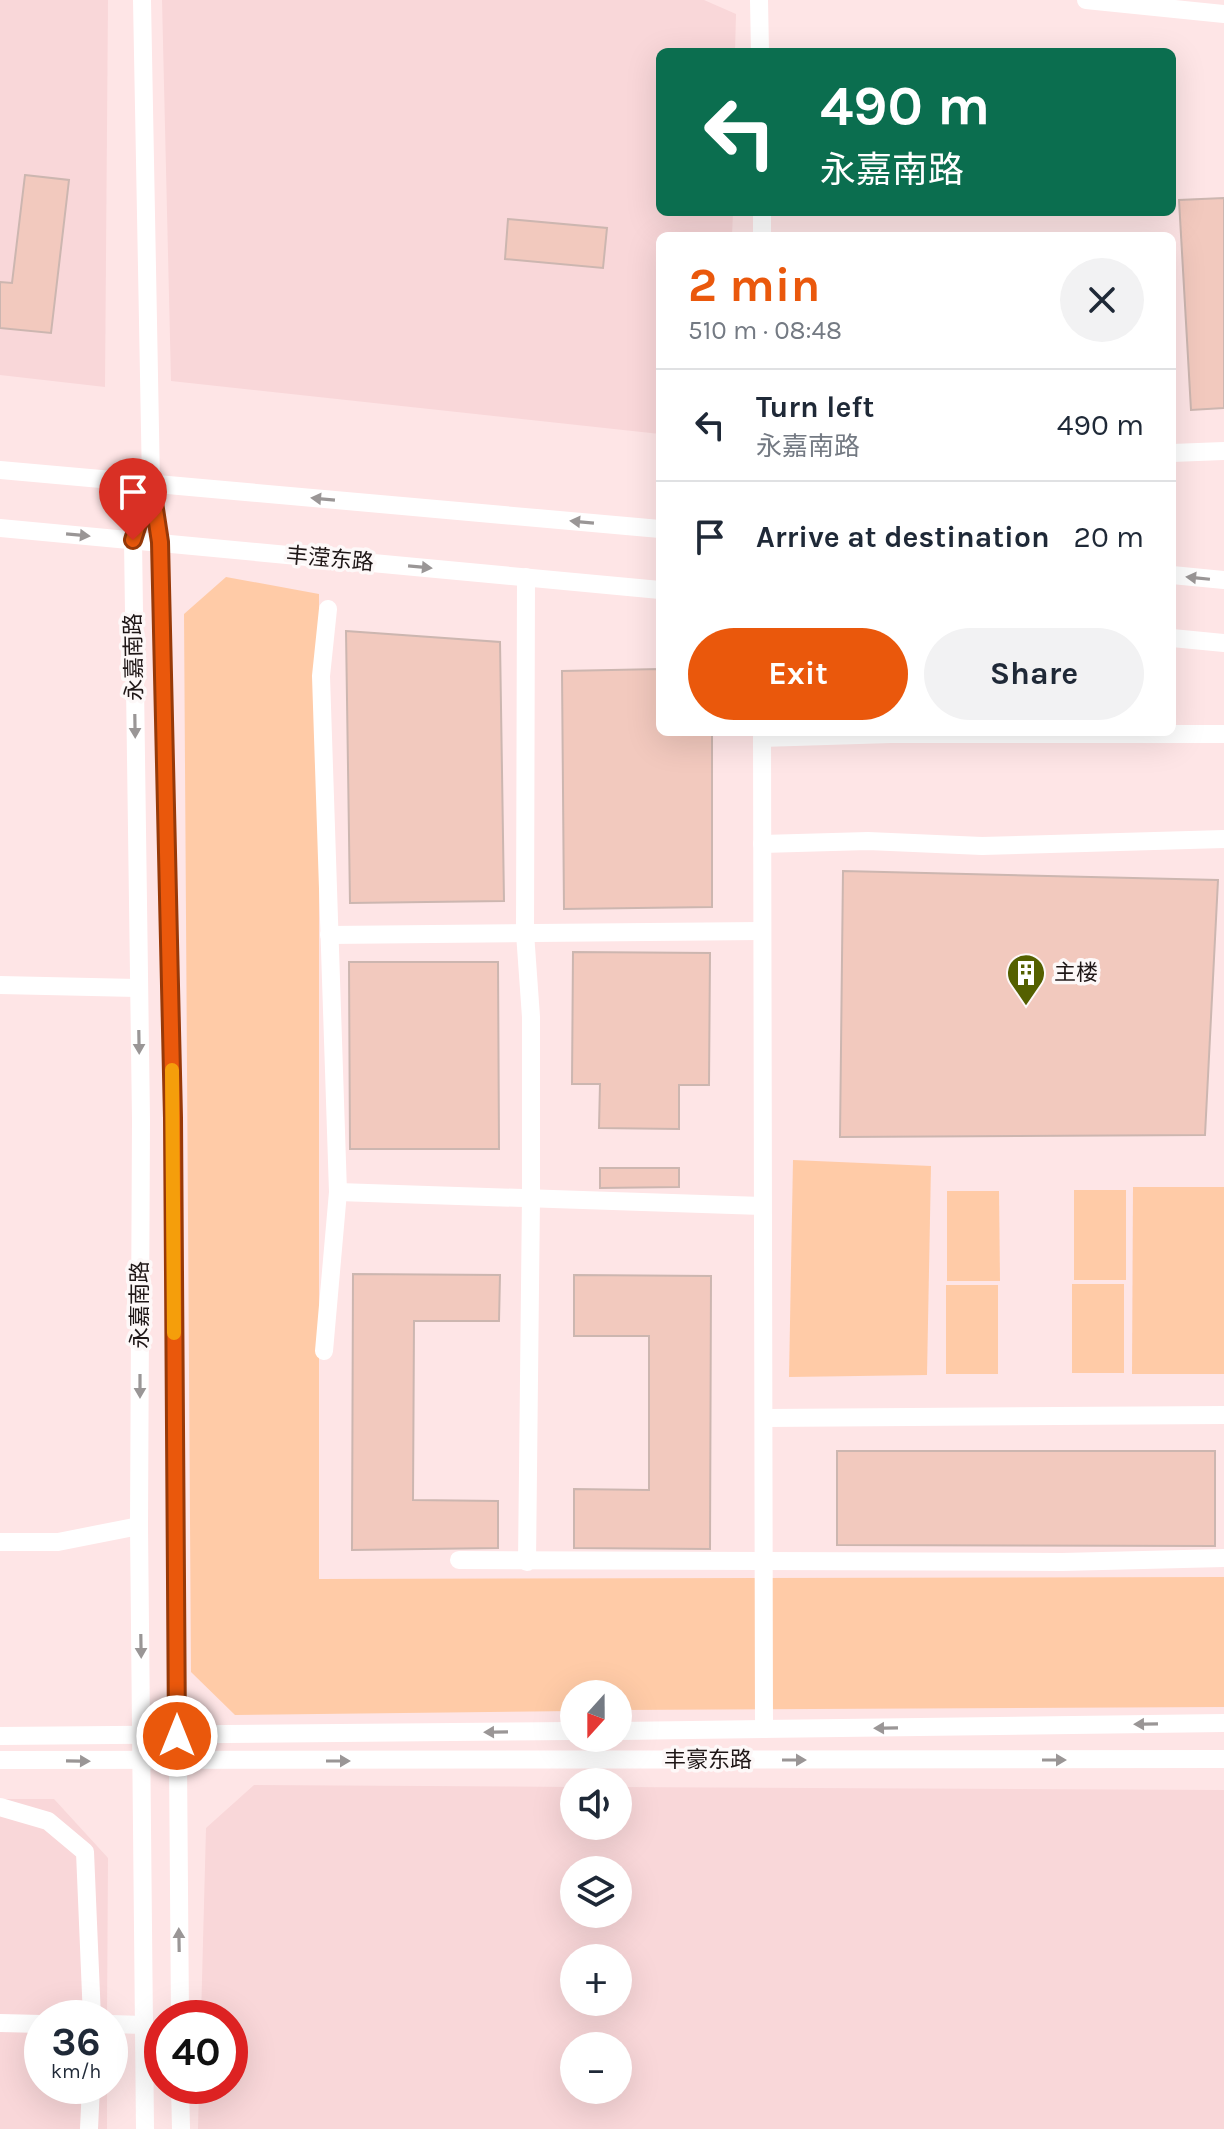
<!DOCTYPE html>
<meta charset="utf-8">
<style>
body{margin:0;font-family:Karla,"Noto Sans SC",sans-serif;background:#f2f2f3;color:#1f2937;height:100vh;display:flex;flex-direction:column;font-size:30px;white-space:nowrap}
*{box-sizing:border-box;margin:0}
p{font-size:26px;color:#747a83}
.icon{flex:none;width:44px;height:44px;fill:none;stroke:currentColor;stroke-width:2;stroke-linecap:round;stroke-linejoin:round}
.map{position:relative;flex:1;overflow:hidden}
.sheet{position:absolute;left:656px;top:232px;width:520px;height:504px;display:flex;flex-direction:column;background:#fff;border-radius:12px;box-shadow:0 8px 32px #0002}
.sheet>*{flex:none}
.guide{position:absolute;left:656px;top:48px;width:520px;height:168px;border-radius:12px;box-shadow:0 8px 32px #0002;background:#0b6e4f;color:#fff;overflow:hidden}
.needle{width:52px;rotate:201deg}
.tools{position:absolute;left:560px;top:1680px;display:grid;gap:16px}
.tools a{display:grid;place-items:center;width:72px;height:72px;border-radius:50%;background:#fff;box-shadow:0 8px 32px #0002;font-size:40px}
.speed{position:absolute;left:24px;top:2000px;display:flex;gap:16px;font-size:40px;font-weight:700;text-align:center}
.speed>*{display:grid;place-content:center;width:104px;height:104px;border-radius:50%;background:#fff;box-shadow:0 8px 32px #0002;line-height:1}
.speed small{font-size:20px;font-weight:400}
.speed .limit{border:12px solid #d22;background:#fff;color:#111}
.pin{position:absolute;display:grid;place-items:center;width:68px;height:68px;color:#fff;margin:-82px -34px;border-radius:50% 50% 50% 0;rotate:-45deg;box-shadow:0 0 8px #0007}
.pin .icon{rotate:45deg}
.me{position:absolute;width:88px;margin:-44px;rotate:0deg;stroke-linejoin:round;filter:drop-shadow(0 0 6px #0008)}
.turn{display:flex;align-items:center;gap:28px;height:168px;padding:0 32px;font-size:36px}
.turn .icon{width:104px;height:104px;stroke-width:2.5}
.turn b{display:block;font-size:56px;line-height:68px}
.round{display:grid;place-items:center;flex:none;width:84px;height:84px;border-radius:42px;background:#f2f2f3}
.headline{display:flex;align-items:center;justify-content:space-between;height:136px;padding:0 32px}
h1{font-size:48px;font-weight:700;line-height:60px;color:#ea580c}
.primary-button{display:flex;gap:16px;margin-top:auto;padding:16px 32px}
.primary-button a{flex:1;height:92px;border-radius:48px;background:#ea580c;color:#fff;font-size:32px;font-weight:700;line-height:92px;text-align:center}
.primary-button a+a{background:#f2f2f3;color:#1f2937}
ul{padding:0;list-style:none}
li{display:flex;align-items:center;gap:24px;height:112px;padding:0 32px;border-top:2px solid #e0e1e3}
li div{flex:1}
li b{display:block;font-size:30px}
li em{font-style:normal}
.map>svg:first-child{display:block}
.built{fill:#f9d7d9;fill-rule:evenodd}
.green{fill:#ffcba7}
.building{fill:#f2c9be;stroke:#ccb6b0;stroke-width:2}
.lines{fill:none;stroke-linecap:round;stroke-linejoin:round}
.minor{stroke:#fff;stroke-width:18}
.oneway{fill:#9a9696}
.route-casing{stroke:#983908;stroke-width:20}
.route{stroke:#ea580c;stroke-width:14}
.slow{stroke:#f59e0b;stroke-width:14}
.labels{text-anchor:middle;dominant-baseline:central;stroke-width:7;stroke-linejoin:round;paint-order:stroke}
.street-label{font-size:22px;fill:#1e1616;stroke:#fdf8f8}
.poi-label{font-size:22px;fill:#1e1616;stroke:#fdf8f8;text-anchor:start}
</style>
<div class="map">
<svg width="1224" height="2129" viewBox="0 0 1224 2129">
<rect width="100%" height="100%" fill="#fee5e6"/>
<!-- built -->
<g class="built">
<polygon points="0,0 108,0 105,387 0,375"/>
<polygon points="162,0 704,0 736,14 735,52 660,52 660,212 733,212 732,236 660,236 660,434 171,381"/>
<path d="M 254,1785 L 574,1787 L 574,1826 L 618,1826 L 618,1787 L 1224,1790 L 1224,2129 L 198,2129 L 199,2086 L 230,2086 L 230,2018 L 201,2018 L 206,1828 ZM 574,1870 L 618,1870 L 618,1914 L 574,1914 ZM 574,1958 L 618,1958 L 618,2002 L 574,2002 ZM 574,2046 L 618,2046 L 618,2090 L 574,2090 Z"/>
<polygon points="0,1799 54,1799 108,1858 107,2018 42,2018 42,2086 107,2086 107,2129 0,2129"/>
</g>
<!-- green -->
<g class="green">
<polygon points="226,577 319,594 319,1579 1224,1577 1224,1707 618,1710 618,1694 574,1694 574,1711 235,1715 191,1672 184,614"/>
<polygon points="793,1160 931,1166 927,1375 789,1377"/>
<polygon points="1133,1187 1224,1187 1224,1374 1132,1374"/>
<rect x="1074" y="1190" width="52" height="90"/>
<polygon points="947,1191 999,1191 1000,1281 947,1281"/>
<rect x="1072" y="1284" width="52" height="89"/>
<rect x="946" y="1285" width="52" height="89"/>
</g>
<!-- building -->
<g class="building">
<polygon points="25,175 69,180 51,333 0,328 0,282 12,283"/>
<polygon points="1224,198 1224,408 1191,410 1179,200"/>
<polygon points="508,219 607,228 603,268 505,259"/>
<polygon points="346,631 500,642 504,901 350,903"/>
<polygon points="660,669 660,732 712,732 712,907 564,909 562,671"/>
<polygon points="843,871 1218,880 1205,1135 840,1137"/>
<polygon points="573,952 710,953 709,1085 679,1085 679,1129 599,1128 600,1084 572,1084"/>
<polygon points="349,962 498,962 499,1149 350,1149"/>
<polygon points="600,1168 679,1168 679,1187 600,1188"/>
<polygon points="353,1274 500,1275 499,1321 414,1321 413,1500 498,1501 498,1548 352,1550"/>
<polygon points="574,1275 711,1276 710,1549 574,1548 574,1489 649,1490 649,1336 574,1336"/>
<polygon points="837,1451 1215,1451 1215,1546 837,1545"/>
</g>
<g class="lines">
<!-- minor -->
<g class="minor">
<polyline points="142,0 151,483 160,542 173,1118 180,2018"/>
<polyline points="759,0 760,52"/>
<polyline points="1086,0 1224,14"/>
<polyline points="762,212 762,236"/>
<polyline points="1172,453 1224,451"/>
<polyline points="0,470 660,529"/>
<polyline points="0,528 660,590"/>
<polyline points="1172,575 1224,580"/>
<polyline points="526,577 525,933 531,1017 531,1196 527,1562"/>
<polyline points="1172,638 1224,643"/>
<polyline points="762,732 764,1729"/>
<polyline points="762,738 891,734 1224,734"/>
<polyline points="762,844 868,841 982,846 1224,839"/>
<polyline points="329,935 761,931"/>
<polyline points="0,985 137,988"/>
<polyline points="338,1192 762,1206"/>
<polyline points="324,1351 338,1192 321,676 328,609"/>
<polyline points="766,1418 1224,1415"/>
<polyline points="0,1542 58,1542 139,1526"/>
<polyline points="459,1560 1062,1562 1224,1558"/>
<polyline points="618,1731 1224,1723"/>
<polyline points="0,1736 574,1731"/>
<polyline points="0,1760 1224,1759"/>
<polyline points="0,1807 48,1821 85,1852 92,2018"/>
<polyline points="0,2023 42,2024"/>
<polyline points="110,2024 144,2025"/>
<polyline points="180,2086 181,2129"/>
<polyline points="89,2129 91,2086"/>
<polyline points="145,2129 139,1526 141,1120 133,540 149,490"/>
</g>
</g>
<!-- one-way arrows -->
<defs><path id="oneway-solid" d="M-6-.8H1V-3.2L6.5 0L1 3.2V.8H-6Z" transform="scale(2)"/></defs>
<g class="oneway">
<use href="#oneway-solid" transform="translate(323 499) rotate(-175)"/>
<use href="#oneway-solid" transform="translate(582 522) rotate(-175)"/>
<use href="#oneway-solid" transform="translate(78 535) rotate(5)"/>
<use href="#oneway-solid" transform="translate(420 567) rotate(5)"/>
<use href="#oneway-solid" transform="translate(1198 578) rotate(-174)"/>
<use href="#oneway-solid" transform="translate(135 726) rotate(89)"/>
<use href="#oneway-solid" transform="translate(139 1042) rotate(89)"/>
<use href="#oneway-solid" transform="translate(140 1386) rotate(90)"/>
<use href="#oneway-solid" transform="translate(141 1646) rotate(89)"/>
<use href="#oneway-solid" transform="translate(1146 1724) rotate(179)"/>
<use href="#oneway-solid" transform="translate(886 1728) rotate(179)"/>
<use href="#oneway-solid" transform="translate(496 1732) rotate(179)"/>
<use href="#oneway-solid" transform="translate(794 1760)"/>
<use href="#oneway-solid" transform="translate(1054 1760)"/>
<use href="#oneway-solid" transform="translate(78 1761) rotate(1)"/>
<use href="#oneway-solid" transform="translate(338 1761)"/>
<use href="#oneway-solid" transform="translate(179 1940) rotate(-91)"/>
</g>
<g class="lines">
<!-- route casing -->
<g class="route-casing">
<polyline id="route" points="133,540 151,483 160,542 173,1118 177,1736"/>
</g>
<!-- route -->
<use href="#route" class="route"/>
<!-- slow -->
<polyline class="slow" points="172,1070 174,1333"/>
</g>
<!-- icons -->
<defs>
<g id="building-pin" transform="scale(2)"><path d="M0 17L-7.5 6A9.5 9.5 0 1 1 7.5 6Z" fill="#546000" stroke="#fdf8f8"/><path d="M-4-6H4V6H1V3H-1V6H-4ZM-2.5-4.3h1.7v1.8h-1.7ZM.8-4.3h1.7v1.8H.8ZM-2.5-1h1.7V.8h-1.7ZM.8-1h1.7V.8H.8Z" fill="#fff"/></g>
</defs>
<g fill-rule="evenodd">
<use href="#building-pin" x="1026" y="973"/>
</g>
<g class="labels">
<!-- street labels -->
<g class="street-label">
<text transform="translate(330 559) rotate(5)">丰滢东路</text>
<text transform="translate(134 657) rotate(-91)">永嘉南路</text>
<text transform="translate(140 1305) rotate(-90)">永嘉南路</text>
<text x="708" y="1760">丰豪东路</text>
</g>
<!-- poi labels -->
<g class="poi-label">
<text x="1054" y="973">主楼</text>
</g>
</g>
</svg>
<div class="tools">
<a><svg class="needle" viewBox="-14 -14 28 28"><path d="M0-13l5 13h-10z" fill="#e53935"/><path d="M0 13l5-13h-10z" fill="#747a83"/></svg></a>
<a><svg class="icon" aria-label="sound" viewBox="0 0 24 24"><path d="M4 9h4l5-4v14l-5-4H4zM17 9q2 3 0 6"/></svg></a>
<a><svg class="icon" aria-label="layers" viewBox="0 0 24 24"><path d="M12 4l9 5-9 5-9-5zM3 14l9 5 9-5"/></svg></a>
<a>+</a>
<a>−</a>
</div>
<div class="speed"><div>36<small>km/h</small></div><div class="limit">40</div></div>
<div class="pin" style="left:133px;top:540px;background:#d93025"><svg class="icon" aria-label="arrive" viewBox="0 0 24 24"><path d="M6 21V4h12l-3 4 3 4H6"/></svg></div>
<svg class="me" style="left:177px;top:1736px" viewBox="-20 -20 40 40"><circle r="17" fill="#ea580c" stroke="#fff" stroke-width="3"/><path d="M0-11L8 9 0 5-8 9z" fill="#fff"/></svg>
<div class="guide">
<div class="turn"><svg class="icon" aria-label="left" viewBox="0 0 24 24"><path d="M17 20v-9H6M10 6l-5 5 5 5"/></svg><div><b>490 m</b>永嘉南路</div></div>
</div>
<section class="sheet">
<div class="headline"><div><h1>2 min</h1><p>510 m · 08:48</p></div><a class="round"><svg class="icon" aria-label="close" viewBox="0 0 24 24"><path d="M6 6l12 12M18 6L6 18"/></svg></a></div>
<ul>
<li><svg class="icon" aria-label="left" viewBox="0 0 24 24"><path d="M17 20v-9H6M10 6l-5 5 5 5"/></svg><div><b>Turn left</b><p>永嘉南路</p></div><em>490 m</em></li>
<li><svg class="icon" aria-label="arrive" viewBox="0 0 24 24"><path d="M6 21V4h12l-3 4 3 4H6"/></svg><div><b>Arrive at destination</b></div><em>20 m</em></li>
</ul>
<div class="primary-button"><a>Exit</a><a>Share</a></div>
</section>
</div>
